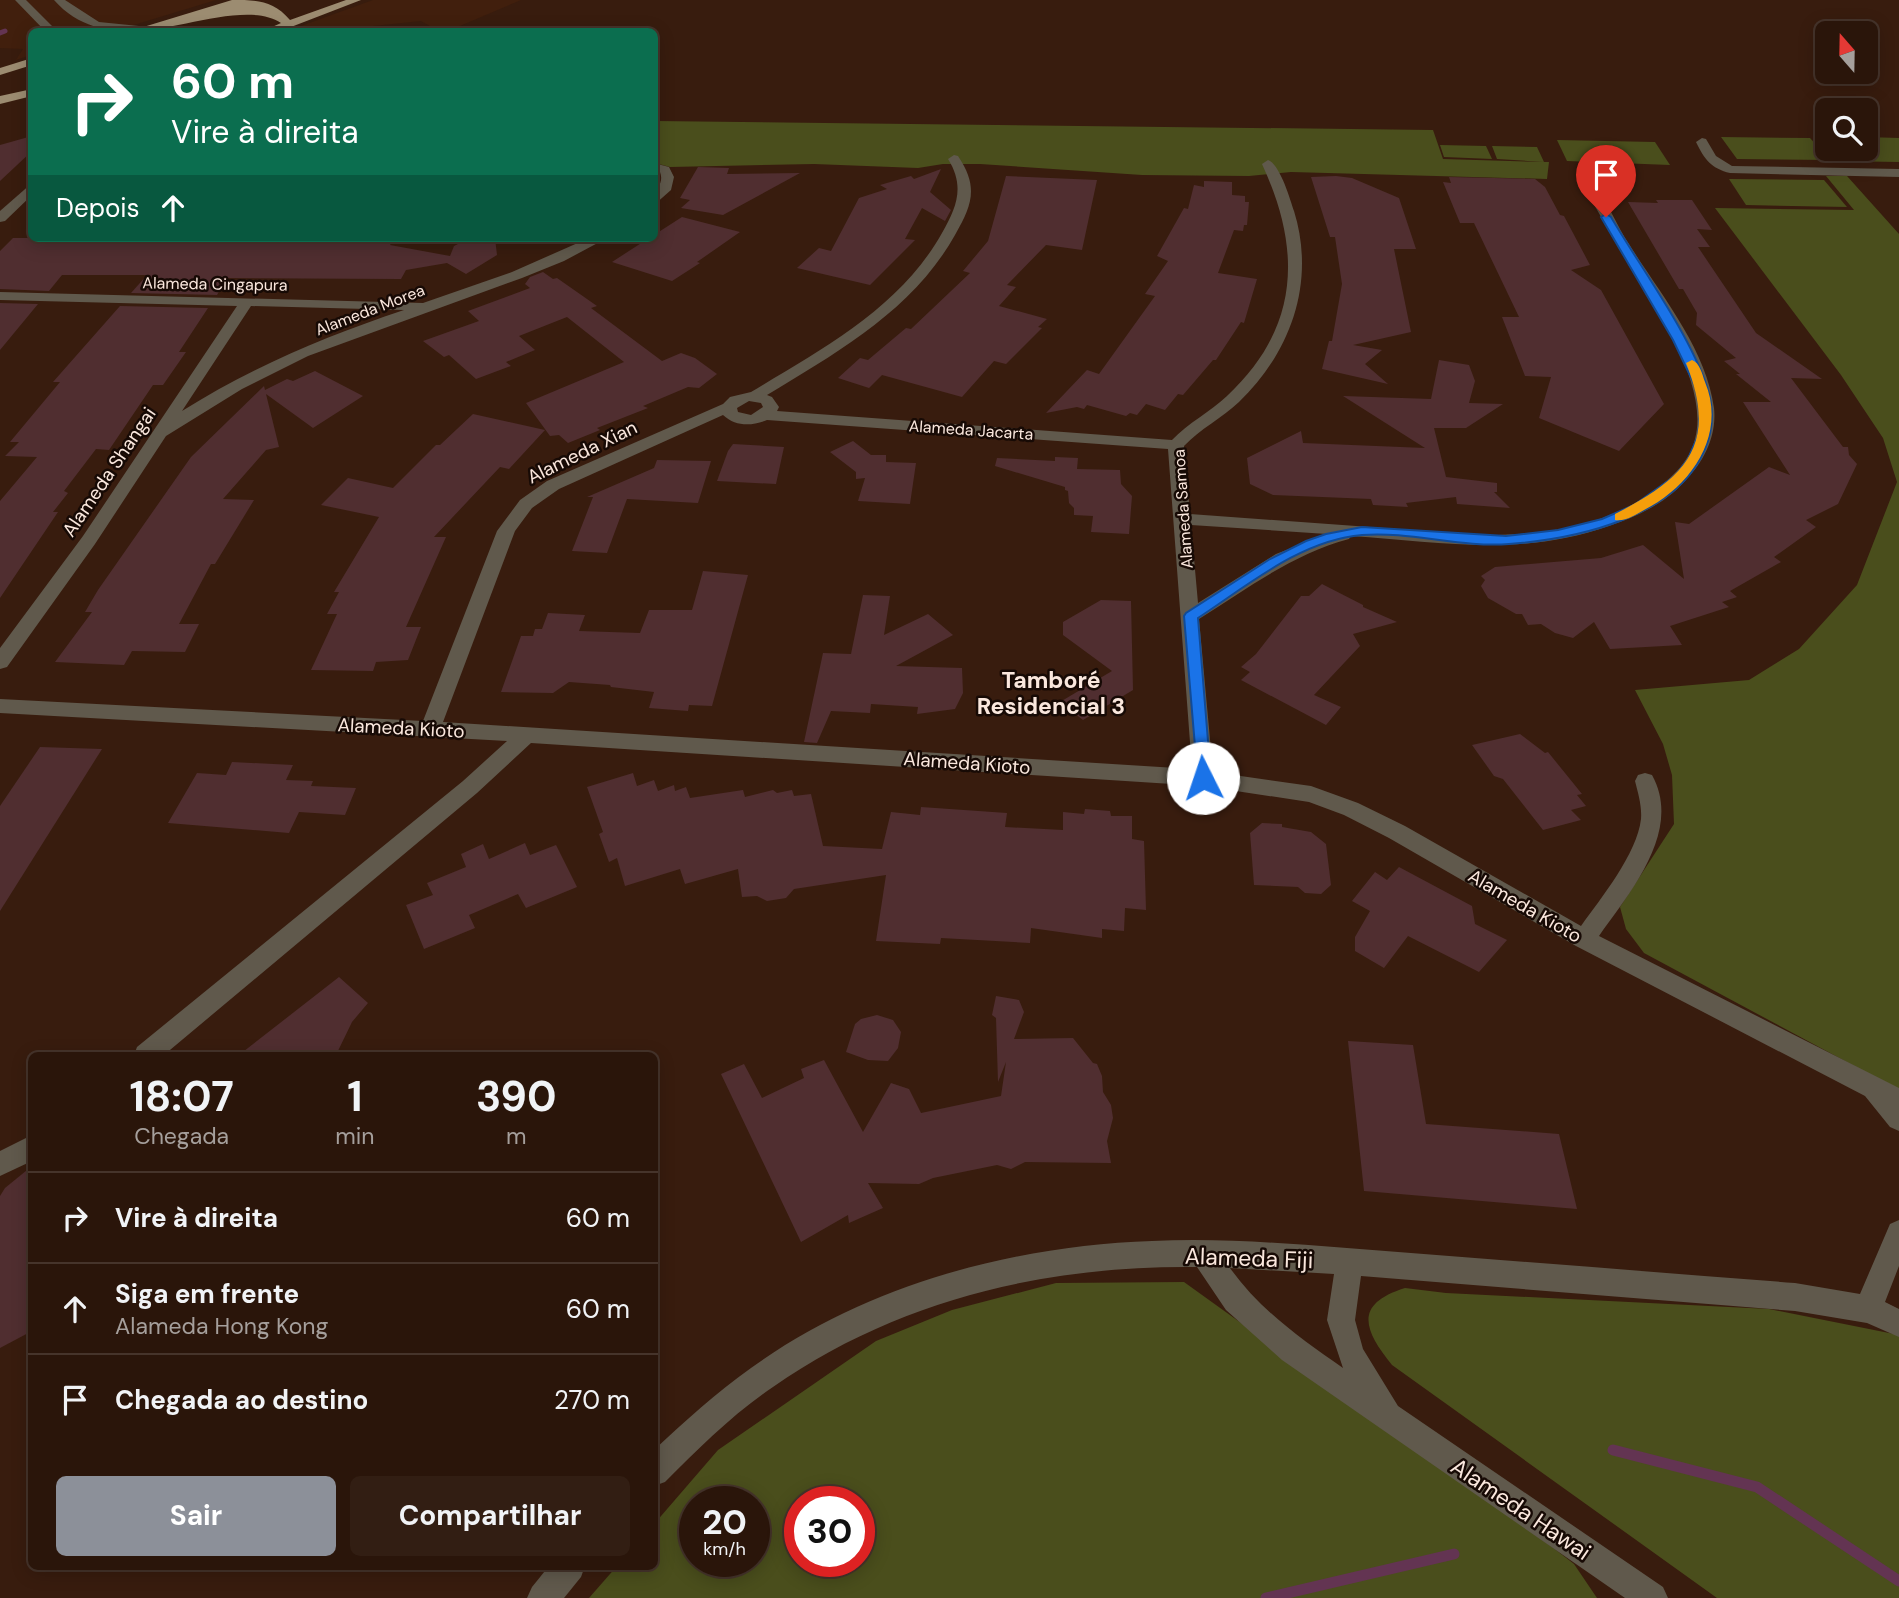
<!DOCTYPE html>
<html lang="pt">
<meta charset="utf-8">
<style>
body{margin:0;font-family:"DM Sans",sans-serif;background:#321e13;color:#f1f3f6;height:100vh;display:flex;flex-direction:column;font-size:26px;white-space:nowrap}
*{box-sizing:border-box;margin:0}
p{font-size:23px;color:#a59f9c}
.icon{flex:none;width:38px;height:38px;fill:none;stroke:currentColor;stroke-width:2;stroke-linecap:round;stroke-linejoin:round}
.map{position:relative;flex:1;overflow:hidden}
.panel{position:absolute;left:28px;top:1052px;width:630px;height:518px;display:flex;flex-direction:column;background:#2a150a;border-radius:10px;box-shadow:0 4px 18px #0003,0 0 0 2px #46342b}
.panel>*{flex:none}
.guide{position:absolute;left:28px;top:28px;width:630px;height:214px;border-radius:10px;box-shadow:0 4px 18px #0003,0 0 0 2px #46342b;background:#0b6e4f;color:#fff;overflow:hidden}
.needle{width:46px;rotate:340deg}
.fabs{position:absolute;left:1815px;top:21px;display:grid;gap:14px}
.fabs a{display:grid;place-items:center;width:63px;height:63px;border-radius:10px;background:#2a150a;box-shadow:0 4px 18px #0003,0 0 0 2px #46342b;font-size:35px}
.speed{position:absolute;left:679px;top:1486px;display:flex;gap:14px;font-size:35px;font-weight:700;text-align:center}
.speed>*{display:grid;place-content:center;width:91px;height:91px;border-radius:50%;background:#2a150a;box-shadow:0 4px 18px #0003,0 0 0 2px #46342b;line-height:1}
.speed small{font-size:18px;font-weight:400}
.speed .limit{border:10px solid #d22;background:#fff;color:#111}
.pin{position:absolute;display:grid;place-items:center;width:60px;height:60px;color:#fff;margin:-72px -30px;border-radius:50% 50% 50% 0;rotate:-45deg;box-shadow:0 0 7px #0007}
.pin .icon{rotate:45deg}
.me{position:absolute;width:77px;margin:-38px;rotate:356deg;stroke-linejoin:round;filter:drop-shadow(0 0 5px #0008)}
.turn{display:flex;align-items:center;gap:24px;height:147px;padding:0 28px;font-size:32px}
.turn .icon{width:91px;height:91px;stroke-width:2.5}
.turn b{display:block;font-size:49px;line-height:60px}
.then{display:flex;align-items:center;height:66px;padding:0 28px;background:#0003;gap:14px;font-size:26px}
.eta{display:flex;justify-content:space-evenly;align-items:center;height:119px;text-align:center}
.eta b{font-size:42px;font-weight:700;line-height:49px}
.button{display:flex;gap:14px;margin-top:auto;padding:14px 28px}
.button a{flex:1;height:80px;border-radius:10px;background:#8c9099;color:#fff;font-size:28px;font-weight:700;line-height:80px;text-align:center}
.button a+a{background:#321e13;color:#f1f3f6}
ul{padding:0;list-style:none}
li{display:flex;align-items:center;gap:21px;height:91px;padding:0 28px;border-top:2px solid #46342b}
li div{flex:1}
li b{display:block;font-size:26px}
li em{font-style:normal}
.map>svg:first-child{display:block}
.built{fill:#411f0d}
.green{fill:#4a4e1c;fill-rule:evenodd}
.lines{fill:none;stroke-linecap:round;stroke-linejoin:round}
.stream-far1{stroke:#633452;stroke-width:5}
.stream{stroke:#633452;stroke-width:11}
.building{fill:#502e30}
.minor{fill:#60594c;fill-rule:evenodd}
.major{fill:#9c8c71;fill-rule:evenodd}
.route{fill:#1a73e8;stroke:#114b97;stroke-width:2}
.slow{fill:#f59e0b}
.labels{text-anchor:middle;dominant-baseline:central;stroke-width:5;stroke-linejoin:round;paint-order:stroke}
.far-street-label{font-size:16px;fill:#fae7dd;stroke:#170a05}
.street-label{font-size:19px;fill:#fae7dd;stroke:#170a05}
.quarter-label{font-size:23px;font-weight:bold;fill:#fae7dd;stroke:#170a05}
.near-street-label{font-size:23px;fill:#fae7dd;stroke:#170a05}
</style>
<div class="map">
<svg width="1899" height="1598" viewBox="0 0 1899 1598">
<rect width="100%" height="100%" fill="#381c0e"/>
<!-- built -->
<g class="built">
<polygon points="0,0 216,0 114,31 32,32 31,55 16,60 23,49 0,48"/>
<polygon points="373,0 521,0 448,31 439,31 421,21 326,31 307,31 301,26"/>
</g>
<!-- green -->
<g class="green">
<polygon points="655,121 1433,130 1443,159 1544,162 1497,159 1492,146 1537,147 1544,162 1549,162 1547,179 1291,172 1249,176 1142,175 980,164 943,164 918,168 814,164 670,167 655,163"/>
<polygon points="1721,137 1810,138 1830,160 1737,159"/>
<polygon points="1813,137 1827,137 1827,149 1866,149 1866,137 1899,138 1899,162 1834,161"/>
<polygon points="1557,140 1655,142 1670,165 1567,161"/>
<polygon points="1440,145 1486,146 1492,159 1444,157"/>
<polygon points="1826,176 1847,176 1899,234 1899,1090 1644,953 1626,929 1620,907 1674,824 1672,775 1663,744 1635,690 1749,680 1799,649 1857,585 1897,482 1883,438 1841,375 1715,208 1854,210"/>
<polygon points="1729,179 1824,180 1847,207 1746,205"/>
<path d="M 1184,1282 L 1552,1547 L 1574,1564 L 1597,1598 L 589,1598 L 617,1566 L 654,1566 L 655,1523 L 718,1450 L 876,1341 L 952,1310 L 1056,1283 ZM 695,1502 L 754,1502 L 754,1561 L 695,1561 ZM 800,1502 L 859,1502 L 859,1561 L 800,1561 Z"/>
<path d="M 1405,1288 L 1446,1293 L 1769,1309 L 1899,1335 L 1899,1598 L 1717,1598 L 1392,1365 C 1363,1329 1354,1304 1405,1288 Z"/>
</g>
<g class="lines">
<!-- stream-far1 -->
<polyline class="stream-far1" points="0,33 5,31"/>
<!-- stream -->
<g class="stream">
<polyline points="1613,1450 1757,1487 1899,1581"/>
<polyline points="1266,1598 1454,1554"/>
</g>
</g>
<!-- building -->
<g class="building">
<polygon points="32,136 32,151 0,181 0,145"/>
<polygon points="698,167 729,168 727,174 800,173 723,215 681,208 690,200 680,198"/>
<polygon points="941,169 930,192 951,210 945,221 922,208 905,239 915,240 870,285 797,268 819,248 831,251 859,198 887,189 880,185 911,176 914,179"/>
<polygon points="1006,176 1097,180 1082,250 1046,245 1007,285 1016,287 999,306 1047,319 1038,327 1042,328 1006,364 994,361 962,397 882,375 869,388 838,378 860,358 868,360 906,328 911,329 970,273 963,271 988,241"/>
<polygon points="1336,176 1352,178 1399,198 1416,249 1394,249 1411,332 1353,345 1382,350 1365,364 1388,384 1322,369 1329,341 1332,341 1342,284 1335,237 1330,237 1311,177"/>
<polygon points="1449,177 1535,179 1545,187 1560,215 1564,216 1590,265 1571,270 1601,290 1664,404 1619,451 1539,418 1551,377 1525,376 1502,317 1519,317 1474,223 1460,223 1443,182 1451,183"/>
<polygon points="1204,181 1232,182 1232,195 1245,196 1245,202 1249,202 1247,225 1244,225 1243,231 1234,230 1218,273 1257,279 1244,323 1241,322 1216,360 1213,360 1183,395 1178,394 1165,410 1146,404 1137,415 1130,413 1126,416 1087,405 1084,409 1077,407 1046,413 1087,370 1099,374 1155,296 1145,294 1168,261 1157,256 1184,208 1188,209 1194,185 1204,187"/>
<polygon points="1656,200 1692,200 1712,230 1697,229 1710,247 1698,247 1756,333 1822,379 1791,378 1843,447 1848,447 1849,455 1857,464 1838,504 1806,520 1816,527 1774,557 1781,562 1730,591 1737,597 1722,602 1729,607 1670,626 1682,645 1610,649 1594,622 1573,638 1555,633 1541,624 1528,625 1522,614 1516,614 1488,598 1481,586 1485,580 1481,576 1495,567 1601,558 1643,545 1684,579 1675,522 1689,524 1769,467 1790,475 1743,402 1771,402 1736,374 1740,374 1724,361 1736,358 1696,325 1697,313 1683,289 1679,289 1628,202 1658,203"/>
<polygon points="682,217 740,232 697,262 700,263 672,281 612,262 649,238 654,238 654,235"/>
<polygon points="13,238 394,238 390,245 450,256 454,246 460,243 480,238 495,238 497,255 466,274 447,263 406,270 401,279 227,278 217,295 131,293 147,275 62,275 49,291 0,289 0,251"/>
<polygon points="543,272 553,279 557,278 597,306 591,308 662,361 681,353 695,358 717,374 699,388 688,387 643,406 648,408 597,428 600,430 568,443 559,435 550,436 526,403 624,362 567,317 519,336 535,350 506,362 511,366 476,379 449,355 444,357 423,341 479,321 468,311 530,288 525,284 530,277"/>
<polygon points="0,303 38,304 0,350"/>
<polygon points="120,306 208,308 179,352 186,352 163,385 153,385 109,450 96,449 64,491 68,493 53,512 58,512 0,598 0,501 37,457 5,456 19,442 10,442 60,382 53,382"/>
<polygon points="1439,360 1469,365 1475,381 1469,403 1503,404 1466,428 1434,428 1446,477 1497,483 1497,492 1494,492 1510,508 1457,504 1456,497 1406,503 1408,507 1373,505 1371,499 1273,495 1250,484 1247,458 1301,431 1303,443 1425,448 1343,396 1431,399"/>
<polygon points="315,371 363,396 313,428 266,394 279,447 266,450 223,499 254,500 215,564 211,564 179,624 199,624 185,652 132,651 124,665 55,662 92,612 85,612 98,590 191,457 264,386 265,390 287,379 293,381"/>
<polygon points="473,414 545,430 509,469 500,467 434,537 446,537 406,627 421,627 408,660 376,662 373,671 311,670 337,614 327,614 339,592 334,592 379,517 321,505 348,478 393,488 436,445 440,445"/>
<polygon points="853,441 871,455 886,455 886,462 916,463 910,504 858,501 865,478 856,479 856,472 830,452"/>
<polygon points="733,444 784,447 776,484 717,481 728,451"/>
<polygon points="1055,457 1078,458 1077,469 1120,470 1121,484 1132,496 1129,534 1091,532 1093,516 1074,515 1074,508 1069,503 1068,491 1065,490 1065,487 995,466 997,458 1055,461"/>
<polygon points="657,460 711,461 698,503 627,499 607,553 572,551 593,497 587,497 654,468"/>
<polygon points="703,571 748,575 712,706 689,705 688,711 649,708 654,692 611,687 610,685 569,682 553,693 501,692 521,636 533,636 535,629 542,629 548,613 585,615 579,631 640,633 649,610 692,610"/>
<polygon points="1322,584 1363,605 1363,607 1397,622 1353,634 1360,646 1314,695 1341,707 1326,725 1241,680 1250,672 1241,667 1256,654 1301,596 1309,596"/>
<polygon points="863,595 890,596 884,635 928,614 953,635 896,666 962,668 963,693 955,709 917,714 918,707 871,704 870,713 831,711 817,743 804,742 823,653 851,654"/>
<polygon points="1101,600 1131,601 1133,690 1083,720 1060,702 1112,671 1063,635 1063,622"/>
<polygon points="1520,734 1545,753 1548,752 1582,794 1577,795 1586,806 1571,810 1581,820 1543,830 1503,779 1494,776 1472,745"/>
<polygon points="40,747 102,749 0,911 0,806"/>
<polygon points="232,762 293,765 286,780 313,781 311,786 356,788 345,815 299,812 289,833 168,823 197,773 226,775"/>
<polygon points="633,773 637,786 654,780 658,791 674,785 675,791 686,787 690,798 743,790 745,797 773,790 777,793 792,790 794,796 811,794 823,846 882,849 891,812 920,815 921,807 1007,813 1005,827 1063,830 1063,812 1084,814 1085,809 1110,811 1111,816 1132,816 1132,839 1144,841 1146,910 1125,908 1124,931 1102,929 1102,938 1031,928 1030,943 941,938 940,944 876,941 886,875 794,889 786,898 767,901 757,896 742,897 738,869 685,884 680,869 625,886 617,858 609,862 599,834 603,832 587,787"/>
<polygon points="1262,823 1282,824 1282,827 1311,832 1326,844 1331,885 1321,894 1305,893 1298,887 1254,885 1250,833"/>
<polygon points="525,843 530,855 556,845 577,887 526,908 518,894 469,915 475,928 424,949 406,905 433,895 427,883 466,867 461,854 483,844 489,859"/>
<polygon points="1399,867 1472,906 1475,924 1507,940 1479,972 1408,936 1384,968 1355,951 1355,937 1370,911 1352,901 1375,872 1387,880"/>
<polygon points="339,977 368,1003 352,1022 336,1055 239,1055"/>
<polygon points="996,996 1019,1000 1024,1012 1014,1039 1073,1038 1093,1063 1097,1064 1102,1076 1103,1092 1111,1105 1113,1118 1107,1141 1111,1163 1025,1162 1011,1169 997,1165 933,1178 919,1184 868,1183 883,1208 849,1223 848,1215 801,1242 721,1074 744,1064 762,1098 804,1078 801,1069 824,1060 863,1132 891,1083 909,1089 921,1113 1001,1096 1006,1062 998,1082 996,1018 992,1015"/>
<polygon points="877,1015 893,1020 901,1032 898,1048 888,1061 868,1060 846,1052 855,1024 861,1019"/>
<polygon points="1348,1041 1413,1045 1426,1124 1559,1134 1577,1209 1364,1191"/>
<polygon points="32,1166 32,1331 0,1348 0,1196 5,1188"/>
</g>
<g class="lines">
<!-- minor -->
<g class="minor">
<polygon points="15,0 26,0 58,32 46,32"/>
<path d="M 54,0 L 65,0 L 99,22 L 139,26 L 144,29 L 142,32 C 107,32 78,27 54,0 Z"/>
<path d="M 1702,138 L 1706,139 L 1716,156 L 1732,166 L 1899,169 L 1899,177 L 1730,173 C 1712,169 1704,159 1696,142 Z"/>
<path d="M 954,155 L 958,156 C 979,187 972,205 955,235 C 913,310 838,352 767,395 L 772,397 L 779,407 L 777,411 L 1172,440 C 1188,423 1210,412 1227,396 C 1300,328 1302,250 1262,164 L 1268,160 C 1280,164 1290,199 1294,211 C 1316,282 1291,352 1239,402 C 1222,418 1200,429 1184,446 L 1190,514 L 1480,535 C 1537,536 1600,528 1648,495 C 1668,481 1689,464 1695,439 C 1714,369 1617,254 1587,191 L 1588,188 L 1598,188 C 1609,206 1617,226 1629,244 C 1660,294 1706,348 1714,408 C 1717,436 1704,461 1686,480 C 1666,503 1638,516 1609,526 C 1522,557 1441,542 1351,536 L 1349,539 C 1293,554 1248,588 1199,619 L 1213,772 L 1311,786 L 1358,803 L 1405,826 L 1581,926 C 1601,898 1637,854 1641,819 C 1642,806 1638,793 1635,781 L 1638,775 L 1645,773 L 1652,775 C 1683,831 1630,892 1599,936 L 1899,1088 L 1899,1131 L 1890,1127 L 1865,1096 L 1576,946 L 1389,838 L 1344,815 L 1309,802 L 1203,786 L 531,743 L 477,793 L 164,1055 L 134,1055 L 137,1047 L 463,781 L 507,741 L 0,713 L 0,699 L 423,721 L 497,531 L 520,500 L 547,481 L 723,404 L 730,397 L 751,392 C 822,349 900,308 942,233 C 957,207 965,186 948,159 ZM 749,401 L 761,403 L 763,407 L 751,415 L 738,412 L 737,408 ZM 723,415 C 736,427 752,426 767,420 L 1168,449 L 1192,769 L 443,722 L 515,531 L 532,508 L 559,489 ZM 1191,525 L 1327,534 L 1276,554 L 1198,603 Z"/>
<path d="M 654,163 L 669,167 L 674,177 L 671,190 L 654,205 L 654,192 C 660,186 663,180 660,172 L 654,171 Z"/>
<polygon points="32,183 32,195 5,221 0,222 0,211"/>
<path d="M 589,238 L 607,238 L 564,261 L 522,278 L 308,356 L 242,389 L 166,436 L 95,544 L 7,667 L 0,669 L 0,648 L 83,536 L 237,306 L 0,300 L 0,292 L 423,303 L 512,272 ZM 251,306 L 404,310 C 326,336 252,367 182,411 Z"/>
<polygon points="32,1135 32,1161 0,1176 0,1151"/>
<path d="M 1899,1220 L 1899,1266 L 1885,1302 L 1899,1309 L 1899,1337 L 1867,1323 L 1795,1311 L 1361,1276 L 1355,1320 L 1363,1349 L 1398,1406 L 1663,1587 L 1668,1598 L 1625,1598 L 1282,1360 L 1226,1310 L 1197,1267 C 1047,1265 897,1300 773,1387 C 733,1414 699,1448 665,1482 L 654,1486 L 654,1450 C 685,1421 716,1393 751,1368 C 866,1285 1011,1246 1152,1241 C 1239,1237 1325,1247 1411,1253 C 1539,1263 1667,1273 1795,1283 L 1860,1294 L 1890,1224 ZM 1230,1268 L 1334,1274 L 1327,1320 L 1343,1368 C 1301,1339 1259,1309 1230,1268 Z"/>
<polygon points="549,1566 585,1566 581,1577 564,1598 527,1598 532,1587"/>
</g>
<!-- major -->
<g class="major">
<path d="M 232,0 C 256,0 273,0 290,20 L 346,0 L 361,0 L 278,32 L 261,32 L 281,23 C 247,0 174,32 127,32 Z"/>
<polygon points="32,58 32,65 0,75 0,68"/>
<polygon points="32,89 32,96 0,104 0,96"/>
</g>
</g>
<!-- route -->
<path class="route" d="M 1606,214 L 1611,217 C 1641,268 1689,333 1707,387 C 1714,408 1713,430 1705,449 C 1676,518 1576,539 1509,544 C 1461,548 1410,531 1362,535 C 1301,540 1247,586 1198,618 L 1211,778 L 1203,784 L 1198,782 L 1184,616 L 1186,613 L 1270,559 L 1306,541 L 1326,534 L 1362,527 L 1506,536 L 1558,530 L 1602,519 L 1634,505 L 1675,476 L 1688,459 L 1698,436 L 1700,413 L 1696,388 L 1673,340 L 1601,217 Z"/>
<!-- slow -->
<path class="slow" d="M 1692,360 C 1700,363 1702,374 1705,382 C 1727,435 1691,486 1644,510 C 1635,515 1625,522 1615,520 L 1615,514 C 1686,478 1719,445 1686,363 Z"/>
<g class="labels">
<!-- far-street labels -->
<g class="far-street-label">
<text transform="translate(215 284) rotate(1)">Alameda Cingapura</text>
<text transform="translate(370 310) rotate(-21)">Alameda Morea</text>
<text transform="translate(971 430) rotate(4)">Alameda Jacarta</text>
<text transform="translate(1183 509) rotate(-94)">Alameda Samoa</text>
</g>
<!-- street labels -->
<g class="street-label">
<text transform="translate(582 452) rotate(-26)">Alameda Xian</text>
<text transform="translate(109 472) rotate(-56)">Alameda Shangai</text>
<text transform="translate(401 728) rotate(3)">Alameda Kioto</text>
<text transform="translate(967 763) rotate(4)">Alameda Kioto</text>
<text transform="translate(1525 906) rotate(30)">Alameda Kioto</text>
</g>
<!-- quarter labels -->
<g class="quarter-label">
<text x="1051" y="680">Tamboré<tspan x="1051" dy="26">Residencial 3</tspan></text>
</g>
<!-- near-street labels -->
<g class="near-street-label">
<text transform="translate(1249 1258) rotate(2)">Alameda Fiji</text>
<text transform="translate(1521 1509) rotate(34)">Alameda Hawai</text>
</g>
</g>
</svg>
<div class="fabs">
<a><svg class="needle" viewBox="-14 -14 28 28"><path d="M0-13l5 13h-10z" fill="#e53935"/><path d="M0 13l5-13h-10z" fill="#a59f9c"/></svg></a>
<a><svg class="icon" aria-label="search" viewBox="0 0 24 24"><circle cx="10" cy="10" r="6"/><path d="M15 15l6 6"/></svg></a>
</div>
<div class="speed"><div>20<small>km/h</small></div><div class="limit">30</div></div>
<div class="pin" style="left:1606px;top:217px;background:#d93025"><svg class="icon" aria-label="arrive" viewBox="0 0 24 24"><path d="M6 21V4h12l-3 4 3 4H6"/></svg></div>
<svg class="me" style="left:1203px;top:778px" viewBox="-20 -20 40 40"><circle r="19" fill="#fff"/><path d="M0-13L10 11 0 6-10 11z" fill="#1a73e8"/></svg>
<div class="guide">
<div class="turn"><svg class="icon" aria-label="right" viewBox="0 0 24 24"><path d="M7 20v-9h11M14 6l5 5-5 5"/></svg><div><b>60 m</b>Vire à direita</div></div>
<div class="then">Depois<svg class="icon" aria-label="ahead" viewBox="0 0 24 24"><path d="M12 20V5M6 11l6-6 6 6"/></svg></div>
</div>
<section class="panel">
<div class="eta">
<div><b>18:07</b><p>Chegada</p></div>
<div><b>1</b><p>min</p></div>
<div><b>390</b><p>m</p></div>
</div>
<ul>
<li><svg class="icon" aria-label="right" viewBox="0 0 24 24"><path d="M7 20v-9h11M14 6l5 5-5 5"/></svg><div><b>Vire à direita</b></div><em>60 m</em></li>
<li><svg class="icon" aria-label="ahead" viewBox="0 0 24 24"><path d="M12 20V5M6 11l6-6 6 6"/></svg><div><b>Siga em frente</b><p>Alameda Hong Kong</p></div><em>60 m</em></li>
<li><svg class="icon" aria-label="arrive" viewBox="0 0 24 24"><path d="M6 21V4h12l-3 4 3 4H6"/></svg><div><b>Chegada ao destino</b></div><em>270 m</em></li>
</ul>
<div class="button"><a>Sair</a><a>Compartilhar</a></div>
</section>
</div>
